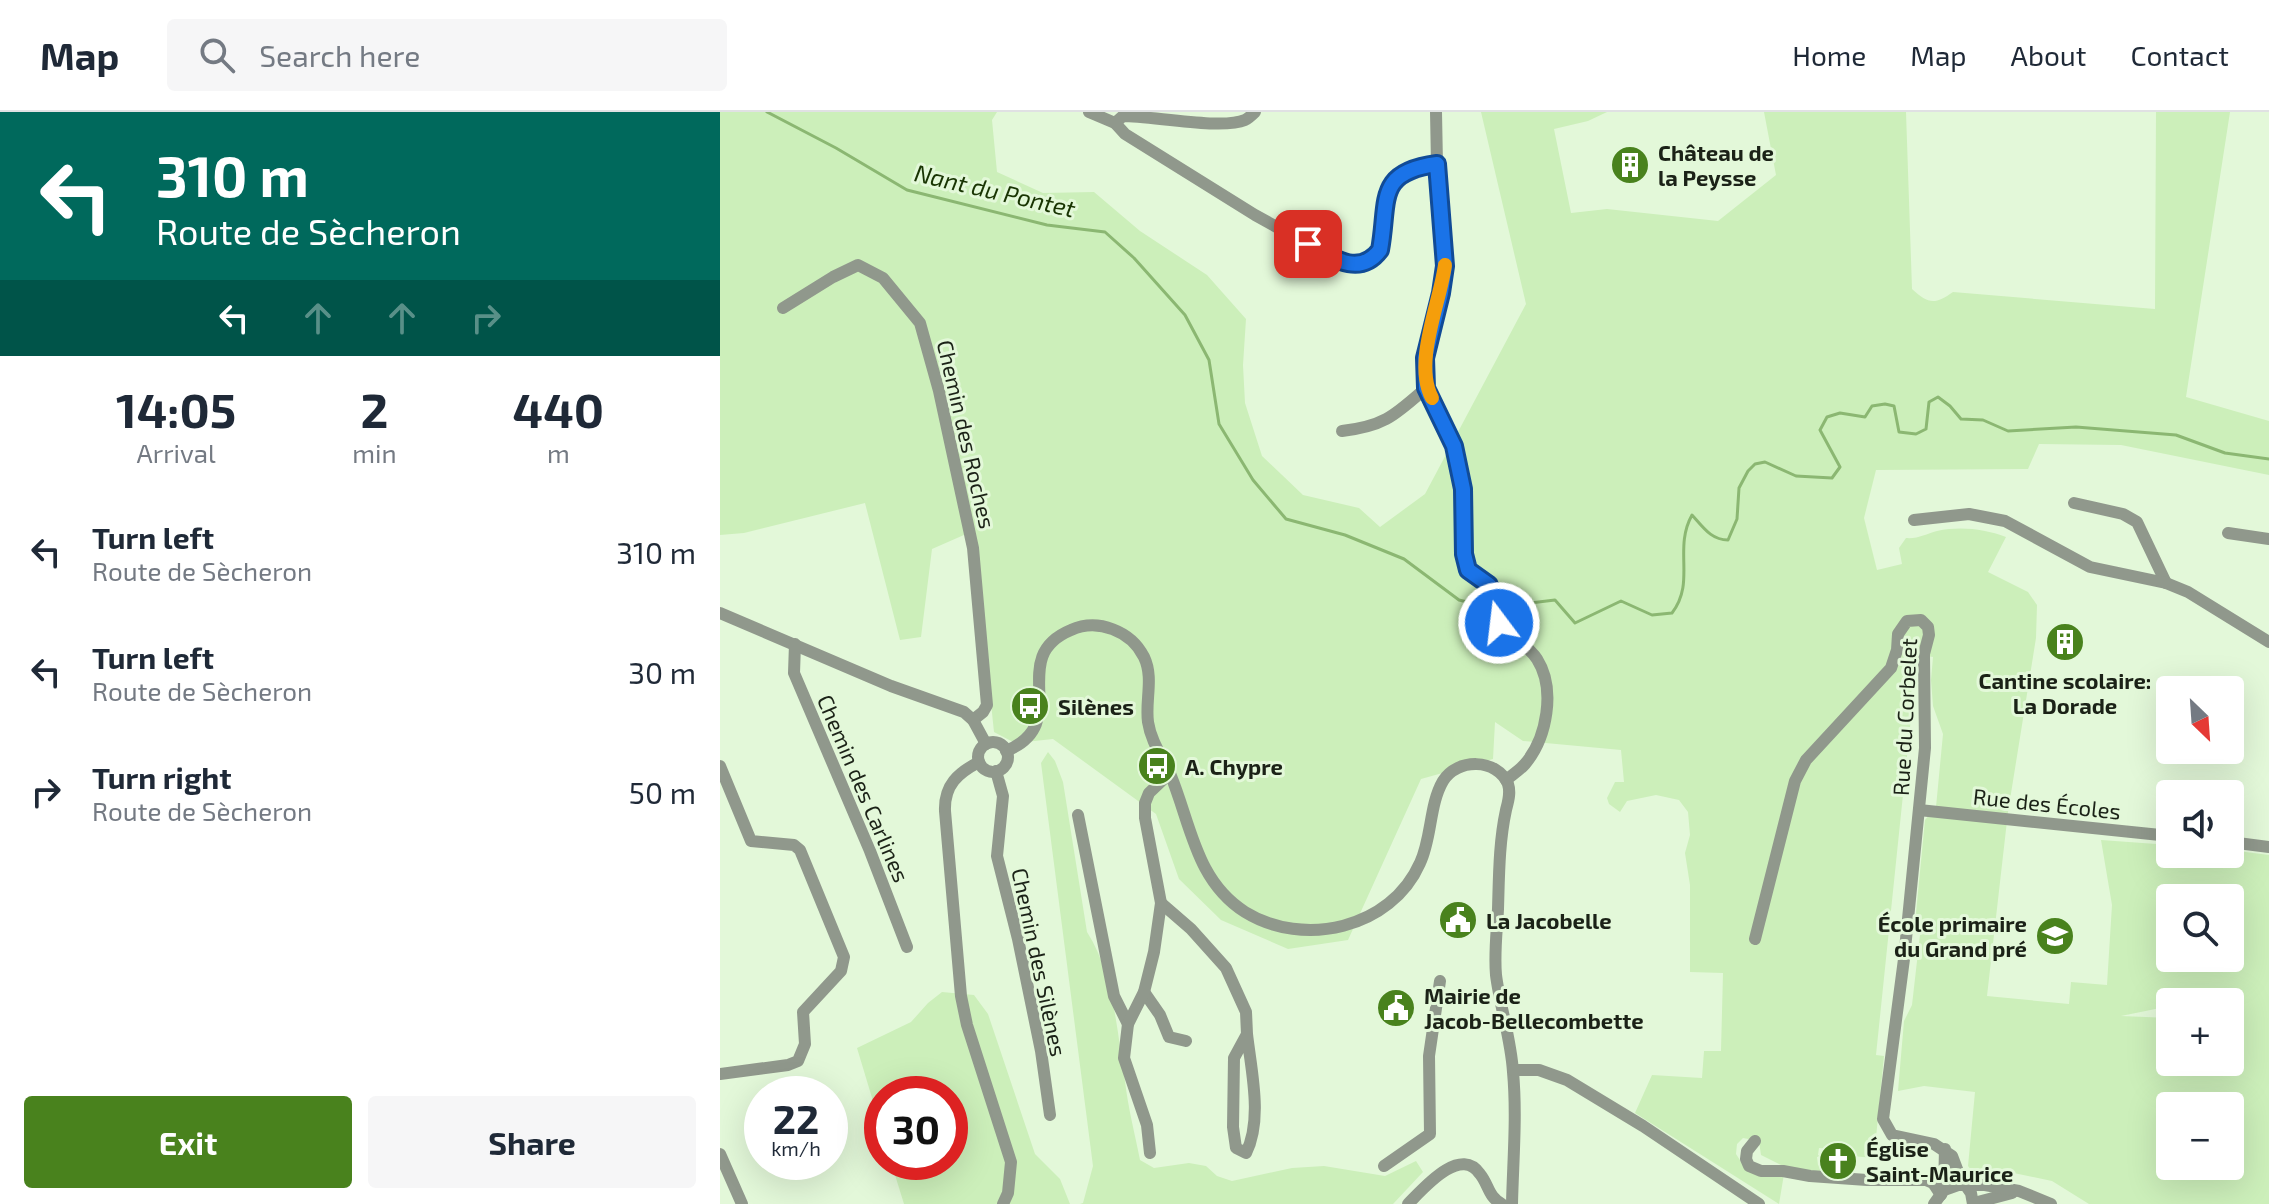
<!DOCTYPE html>
<meta charset="utf-8">
<style>
body{margin:0;font-family:"Exo 2",sans-serif;background:#f6f6f7;color:#1f2937;height:100vh;display:flex;flex-direction:column;font-size:30px;white-space:nowrap}
*{box-sizing:border-box;margin:0}
p{font-size:26px;color:#747a83}
.icon{flex:none;width:44px;height:44px;fill:none;stroke:currentColor;stroke-width:2;stroke-linecap:round;stroke-linejoin:round}
.map{position:relative;flex:1;overflow:hidden}
.side{display:flex;flex-direction:column;background:#fff;width:720px}
.side>*{flex:none}
.guide{background:#00695c;color:#fff;overflow:hidden}
.needle{width:52px;rotate:155deg}
.buttons{position:absolute;left:1436px;top:564px;display:grid;gap:16px}
.buttons a{display:grid;place-items:center;width:88px;height:88px;border-radius:8px;background:#fff;box-shadow:0 8px 32px #0002;font-size:40px}
.speed{position:absolute;left:24px;top:964px;display:flex;gap:16px;font-size:40px;font-weight:700;text-align:center}
.speed>*{display:grid;place-content:center;width:104px;height:104px;border-radius:50%;background:#fff;box-shadow:0 8px 32px #0002;line-height:1}
.speed small{font-size:20px;font-weight:400}
.speed .limit{border:12px solid #d22;background:#fff;color:#111}
.pin{position:absolute;display:grid;place-items:center;width:68px;height:68px;color:#fff;margin:-34px;border-radius:16px;box-shadow:0 4px 12px #0006}
.me{position:absolute;width:88px;margin:-44px;rotate:345deg;stroke-linejoin:round;filter:drop-shadow(0 0 6px #0008)}
.turn{display:flex;align-items:center;gap:28px;height:168px;padding:0 24px;font-size:36px}
.turn .icon{width:104px;height:104px;stroke-width:2.5}
.turn b{display:block;font-size:56px;line-height:68px}
.lanes{display:flex;align-items:center;height:76px;padding:0 24px;background:#0003;justify-content:center;gap:40px;direction:ltr}
.lanes .off{opacity:.35}
.eta{display:flex;justify-content:space-evenly;align-items:center;height:136px;text-align:center}
.eta b{font-size:48px;font-weight:700;line-height:56px}
.cta{display:flex;gap:16px;margin-top:auto;padding:16px 24px}
.cta a{flex:1;height:92px;border-radius:8px;background:#49821d;color:#fff;font-size:32px;font-weight:700;line-height:92px;text-align:center}
.cta a+a{background:#f6f6f7;color:#1f2937}
ul{padding:0;list-style:none}
li{display:flex;align-items:center;gap:24px;height:120px;padding:0 24px}
li div{flex:1}
li b{display:block;font-size:30px}
li em{font-style:normal}
header{display:flex;align-items:center;gap:48px;box-sizing:border-box;height:112px;padding:0 40px;background:#fff;border-bottom:2px solid #e0e1e3}
header strong{font-size:38px}
nav{display:flex;gap:44px;margin-inline-start:auto;font-size:28px}
.search{width:560px;height:72px;background:#f6f6f7;display:flex;align-items:center;gap:20px;box-sizing:border-box;padding:0 28px;border-radius:8px;color:#747a83;font-size:30px}
main{display:flex;flex:1;min-height:0}
.map>svg:first-child{display:block}
.green{fill:#ccefba;fill-rule:evenodd}
.lines{fill:none;stroke-linecap:round;stroke-linejoin:round}
.stream{stroke:#8bb772;stroke-width:3}
.minor{stroke:#90988c;stroke-width:12}
.route-casing{stroke:#114b97;stroke-width:20}
.route{stroke:#1a73e8;stroke-width:14}
.slow{stroke:#f59e0b;stroke-width:14}
.labels{text-anchor:middle;dominant-baseline:central;stroke-width:6;stroke-linejoin:round;paint-order:stroke}
.poi-label{font-size:22px;font-weight:bold;fill:#1b2217;stroke:#e3f8d9;text-anchor:start}
.street-label{font-size:22px;fill:#1b2217;stroke:#e3f8d9}
.water-label{font-size:24px;font-style:italic;fill:#183402;stroke:#e3f8d9}
</style>
<header>
<strong>Map</strong>
<div class="search"><svg class="icon" aria-label="search" viewBox="0 0 24 24"><circle cx="10" cy="10" r="6"/><path d="M15 15l6 6"/></svg>Search here</div>
<nav><a>Home</a><a>Map</a><a>About</a><a>Contact</a></nav>
</header>
<main>
<section class="side">
<div class="guide">
<div class="turn"><svg class="icon" aria-label="left" viewBox="0 0 24 24"><path d="M17 20v-9H6M10 6l-5 5 5 5"/></svg><div><b>310 m</b>Route de Sècheron</div></div>
<div class="lanes"><svg class="icon" aria-label="left" viewBox="0 0 24 24"><path d="M17 20v-9H6M10 6l-5 5 5 5"/></svg><svg class="icon off" aria-label="ahead" viewBox="0 0 24 24"><path d="M12 20V5M6 11l6-6 6 6"/></svg><svg class="icon off" aria-label="ahead" viewBox="0 0 24 24"><path d="M12 20V5M6 11l6-6 6 6"/></svg><svg class="icon off" aria-label="right" viewBox="0 0 24 24"><path d="M7 20v-9h11M14 6l5 5-5 5"/></svg></div>
</div>
<div class="eta">
<div><b>14:05</b><p>Arrival</p></div>
<div><b>2</b><p>min</p></div>
<div><b>440</b><p>m</p></div>
</div>
<ul>
<li><svg class="icon" aria-label="left" viewBox="0 0 24 24"><path d="M17 20v-9H6M10 6l-5 5 5 5"/></svg><div><b>Turn left</b><p>Route de Sècheron</p></div><em>310 m</em></li>
<li><svg class="icon" aria-label="left" viewBox="0 0 24 24"><path d="M17 20v-9H6M10 6l-5 5 5 5"/></svg><div><b>Turn left</b><p>Route de Sècheron</p></div><em>30 m</em></li>
<li><svg class="icon" aria-label="right" viewBox="0 0 24 24"><path d="M7 20v-9h11M14 6l5 5-5 5"/></svg><div><b>Turn right</b><p>Route de Sècheron</p></div><em>50 m</em></li>
</ul>
<div class="cta"><a>Exit</a><a>Share</a></div>
</section>
<div class="map">
<svg width="1549" height="1092" viewBox="0 0 1549 1092">
<rect width="100%" height="100%" fill="#e3f8d9"/>
<!-- green -->
<g class="green">
<path d="M 0,0 L 277,0 L 272,8 L 277,60 L 323,81 L 374,80 L 420,119 L 487,163 L 526,207 L 523,253 L 525,291 L 542,344 L 583,383 L 639,396 L 660,415 L 705,382 L 806,192 L 761,0 L 887,0 L 868,9 L 834,17 L 851,101 L 887,97 L 998,109 L 1056,63 L 1044,0 L 1186,0 L 1192,177 C 1208,192 1215,193 1233,180 L 1435,197 L 1436,0 L 1510,0 L 1466,285 L 1549,309 L 1549,363 L 1401,333 L 1319,332 L 1308,357 L 1156,358 L 1144,406 L 1157,458 L 1182,452 L 1179,436 L 1186,426 C 1198,427 1206,422 1217,419 C 1241,414 1264,417 1286,425 L 1268,460 L 1308,480 L 1317,493 L 1316,526 L 1288,700 L 1267,884 L 1349,892 L 1351,870 L 1387,873 L 1392,793 L 1381,728 L 1450,733 L 1450,742 L 1510,742 L 1510,738 L 1549,743 L 1549,1092 L 1369,1092 L 1332,1069 L 1289,1060 L 1254,1062 L 1248,1054 L 1255,980 L 1204,974 L 1178,979 L 1184,909 L 1192,893 L 1201,814 L 1196,801 L 1205,708 L 1216,695 L 1223,622 L 1213,594 L 1211,568 L 1213,545 L 1190,541 L 1192,596 L 1156,943 L 1164,944 L 1154,1046 L 1121,1043 L 1118,1038 L 1099,1036 L 1098,1043 L 1101,1044 L 1097,1045 L 1098,1053 L 1105,1057 L 1106,1062 L 1065,1055 L 1041,1043 L 1039,1029 L 1023,1026 L 1017,1032 L 1016,1042 L 1025,1056 L 1064,1062 L 1059,1092 L 915,1001 L 932,963 L 982,966 L 984,939 L 1001,939 L 1003,861 L 970,860 L 970,773 L 965,741 L 970,723 L 968,700 L 959,688 L 936,683 L 907,689 L 900,700 L 889,692 L 887,686 L 895,670 L 904,670 L 901,638 L 803,629 L 775,610 L 773,647 L 701,667 L 628,828 L 568,837 L 501,808 L 459,767 L 436,702 L 333,627 L 295,631 L 274,620 L 253,419 L 212,437 L 201,525 L 180,528 L 145,391 L 24,421 L 0,423 ZM 1450,786 L 1510,786 L 1510,846 L 1450,846 ZM 1520,881 L 1523,899 L 1510,901 L 1510,950 L 1450,950 L 1450,906 L 1401,904 L 1450,894 L 1450,890 L 1473,890 ZM 1450,994 L 1510,994 L 1510,1054 L 1450,1054 Z"/>
<path d="M 328,640 L 335,649 L 343,670 L 367,820 C 394,862 397,920 405,969 C 408,996 415,1022 420,1048 L 434,1056 L 469,1051 L 486,1054 L 497,1064 L 512,1069 L 572,1056 L 604,1054 L 665,1064 L 696,1049 L 703,1060 L 673,1092 L 360,1092 L 363,1091 L 373,1054 L 321,651 Z"/>
<polygon points="222,880 254,883 268,902 315,1042 340,1067 350,1092 184,1092 171,1050 230,1050 230,982 162,982 162,1019 137,936 191,910 208,891"/>
</g>
<g class="lines">
<!-- stream -->
<g class="stream">
<polyline points="47,0 116,36 187,78 327,113 385,120 414,146 465,203 489,248 499,312 533,368 566,407 625,423 684,447 739,488 771,496"/>
<path d="M 778,495 L 835,488 L 855,511 L 901,489 L 932,503 L 952,501 C 976,470 953,437 972,403 C 983,415 991,428 1008,428 L 1017,407 L 1019,376 L 1028,359 L 1035,352 L 1045,350 L 1076,364 L 1112,366 L 1120,355 L 1100,318 L 1107,305 L 1120,301 L 1145,305 L 1152,294 L 1165,292 L 1174,294 L 1179,320 L 1196,322 L 1206,317 L 1209,290 L 1218,285 L 1230,294 L 1241,307 L 1263,308 L 1288,319 L 1356,315 L 1456,323 L 1505,341 L 1549,347"/>
</g>
<!-- minor -->
<g class="minor">
<polyline points="369,0 395,11"/>
<path d="M 535,0 C 532,3 529,6 525,8 C 502,18 432,4 403,4 L 395,11 L 405,22 L 535,103 L 620,150 C 636,154 650,152 660,138 C 669,89 655,59 717,52"/>
<path d="M 716,0 L 717,52 L 725,154 L 721,181 L 705,246 L 706,276 L 734,334 L 743,377 L 744,442 L 748,458 L 769,473 C 772,486 772,503 781,514 C 792,526 808,533 817,547 C 836,577 827,626 805,652 C 800,658 792,663 786,668"/>
<polyline points="63,196 113,165 138,153 163,166 200,211 219,279 253,436 267,593 263,600 253,608"/>
<path d="M 622,319 C 665,314 675,303 706,276"/>
<polyline points="1354,391 1403,402 1417,410 1446,471"/>
<polyline points="1194,408 1249,402 1285,409 1370,455 1446,471 1468,480 1549,530"/>
<polyline points="1508,421 1549,427"/>
<polyline points="0,501 171,574 244,600 253,608 266,632"/>
<polyline points="75,532 74,561 150,739 187,835"/>
<circle cx="273" cy="645" r="15"/>
<path d="M 286,639 C 355,611 284,546 351,518 C 378,506 411,519 424,545 C 434,566 425,588 428,610 C 431,630 443,646 451,664 C 471,713 476,769 525,800 C 583,836 671,817 700,751 C 712,726 709,693 723,669 C 737,646 777,646 788,672 C 791,681 788,690 786,698 C 779,730 779,764 778,797 C 777,818 774,841 776,863 C 780,895 791,927 793,960 C 797,1004 793,1048 792,1092"/>
<path d="M 259,650 C 238,661 224,673 225,699 L 241,884 L 247,913 L 291,1050 L 288,1081 L 283,1092"/>
<polyline points="0,654 31,729 74,733 80,738 124,845 121,859 83,900 85,932 78,949 68,953 0,962"/>
<polyline points="276,659 283,684 277,744 298,827 321,939 330,1003"/>
<polyline points="1199,698 1450,724"/>
<polyline points="358,703 394,884 408,912"/>
<polyline points="1510,730 1549,735"/>
<path d="M 441,791 L 471,817 L 506,856 L 526,900 L 527,922 L 514,946 L 513,1015 L 516,1036 L 526,1041 C 543,1007 531,958 527,922"/>
<polyline points="1035,827 1075,669 1086,648 1171,556 1177,538 1178,522 1187,509 1201,508 1208,515 1209,523 1204,542 1205,636 1184,847 1163,1007 1172,1023 1214,1032 1232,1044 1240,1065 1251,1081 1253,1092"/>
<polyline points="424,880 440,903 449,925 466,929"/>
<polyline points="793,958 819,958 847,968 923,1014 1039,1092"/>
<polyline points="1035,1029 1027,1039 1026,1047 1029,1054 1041,1059 1063,1059 1090,1064 1147,1068 1206,1068 1213,1071 1221,1083"/>
<polyline points="430,1041 427,1013 404,946 408,912 424,880 434,840 441,791 425,706 425,691 429,681 450,661"/>
<polyline points="0,1042 22,1092"/>
<polyline points="664,1054 710,1022 709,944 720,869"/>
<polyline points="1224,1078 1225,1037"/>
<polyline points="1254,1091 1292,1081"/>
<path d="M 688,1092 C 703,1077 740,1033 760,1062 C 769,1073 768,1085 782,1092"/>
<polyline points="1214,1092 1224,1078 1238,1073 1265,1073 1299,1079 1331,1092"/>
</g>
</g>
<g class="lines">
<!-- route casing -->
<g class="route-casing">
<path id="route" d="M 588,132 C 611,145 639,166 660,138 C 669,89 655,60 717,52 L 725,154 L 721,181 L 705,246 L 706,276 L 734,334 L 743,377 L 744,442 L 748,458 L 769,473 L 779,511"/>
</g>
<!-- route -->
<use href="#route" class="route"/>
<!-- slow -->
<path class="slow" d="M 712,286 C 693,251 720,191 725,153"/>
</g>
<!-- icons -->
<defs>
<g id="building-disc" transform="scale(2)"><circle r="9.5" fill="#49821d" stroke="#e3f8d9"/><path d="M-4-6H4V6H1V3H-1V6H-4ZM-2.5-4.3h1.7v1.8h-1.7ZM.8-4.3h1.7v1.8H.8ZM-2.5-1h1.7V.8h-1.7ZM.8-1h1.7V.8H.8Z" fill="#fff"/></g>
<g id="bus-disc" transform="scale(2)"><circle r="9.5" fill="#49821d" stroke="#e3f8d9"/><path d="M-5-6H5V4H4V6H2V4H-2V6H-4V4H-5ZM-3.5-4V0h7V-4ZM-3.5 1.2v1.5H-2V1.2ZM2 1.2v1.5H3.5V1.2Z" fill="#fff"/></g>
<g id="civic-disc" transform="scale(2)"><circle r="9.5" fill="#49821d" stroke="#e3f8d9"/><path d="M-.6-6.5H3V-4.5H.6V-3L4-1V1h2V6H-6V1h2V-1L-.6-3ZM-1.2 2.5V6h2.4V2.5Z" fill="#fff"/></g>
<g id="school-disc" transform="scale(2)"><circle r="9.5" fill="#49821d" stroke="#e3f8d9"/><path d="M0-5L7-2L0 1L-7-2ZM-4 1L0 2.5L4 1V4Q0 6-4 4Z" fill="#fff"/></g>
<g id="church-disc" transform="scale(2)"><circle r="9.5" fill="#49821d" stroke="#e3f8d9"/><path d="M-1.2-6h2.4v3.5h3.3v2.4h-3.3V6h-2.4V-.1h-3.3v-2.4h3.3Z" fill="#fff"/></g>
</defs>
<g fill-rule="evenodd">
<use href="#building-disc" x="910" y="53"/>
<use href="#building-disc" x="1345" y="530"/>
<use href="#bus-disc" x="310" y="594"/>
<use href="#bus-disc" x="437" y="654"/>
<use href="#civic-disc" x="738" y="808"/>
<use href="#school-disc" x="1335" y="824"/>
<use href="#civic-disc" x="676" y="896"/>
<use href="#church-disc" x="1118" y="1049"/>
</g>
<g class="labels">
<!-- poi labels -->
<g class="poi-label">
<text x="938" y="40">Château de<tspan x="938" dy="25">la Peysse</tspan></text>
<text x="1345" y="568" text-anchor="middle">Cantine scolaire:<tspan x="1345" dy="25">La Dorade</tspan></text>
<text x="338" y="594">Silènes</text>
<text x="465" y="654">A. Chypre</text>
<text x="766" y="808">La Jacobelle</text>
<text x="1307" y="811" text-anchor="end">École primaire<tspan x="1307" dy="25">du Grand pré</tspan></text>
<text x="704" y="883">Mairie de<tspan x="704" dy="25">Jacob-Bellecombette</tspan></text>
<text x="1146" y="1036">Église<tspan x="1146" dy="25">Saint-Maurice</tspan></text>
</g>
<!-- street labels -->
<g class="street-label">
<text transform="translate(247 322) rotate(77)">Chemin des Roches</text>
<text transform="translate(1184 605) rotate(-87)">Rue du Corbelet</text>
<text transform="translate(144 676) rotate(67)">Chemin des Carlines</text>
<text transform="translate(1327 691) rotate(6)">Rue des Écoles</text>
<text transform="translate(320 850) rotate(78)">Chemin des Silènes</text>
</g>
<!-- water labels -->
<g class="water-label">
<text transform="translate(275 78) rotate(13)">Nant du Pontet</text>
</g>
</g>
</svg>
<div class="buttons">
<a><svg class="needle" viewBox="-14 -14 28 28"><path d="M0-13l5 13h-10z" fill="#e53935"/><path d="M0 13l5-13h-10z" fill="#747a83"/></svg></a>
<a><svg class="icon" aria-label="sound" viewBox="0 0 24 24"><path d="M4 9h4l5-4v14l-5-4H4zM17 9q2 3 0 6"/></svg></a>
<a><svg class="icon" aria-label="search" viewBox="0 0 24 24"><circle cx="10" cy="10" r="6"/><path d="M15 15l6 6"/></svg></a>
<a>+</a>
<a>−</a>
</div>
<div class="speed"><div>22<small>km/h</small></div><div class="limit">30</div></div>
<div class="pin" style="left:588px;top:132px;background:#d93025"><svg class="icon" aria-label="arrive" viewBox="0 0 24 24"><path d="M6 21V4h12l-3 4 3 4H6"/></svg></div>
<svg class="me" style="left:779px;top:511px" viewBox="-20 -20 40 40"><circle r="17" fill="#1a73e8" stroke="#fff" stroke-width="3"/><path d="M0-11L8 9 0 5-8 9z" fill="#fff"/></svg>
</div>
</main>
